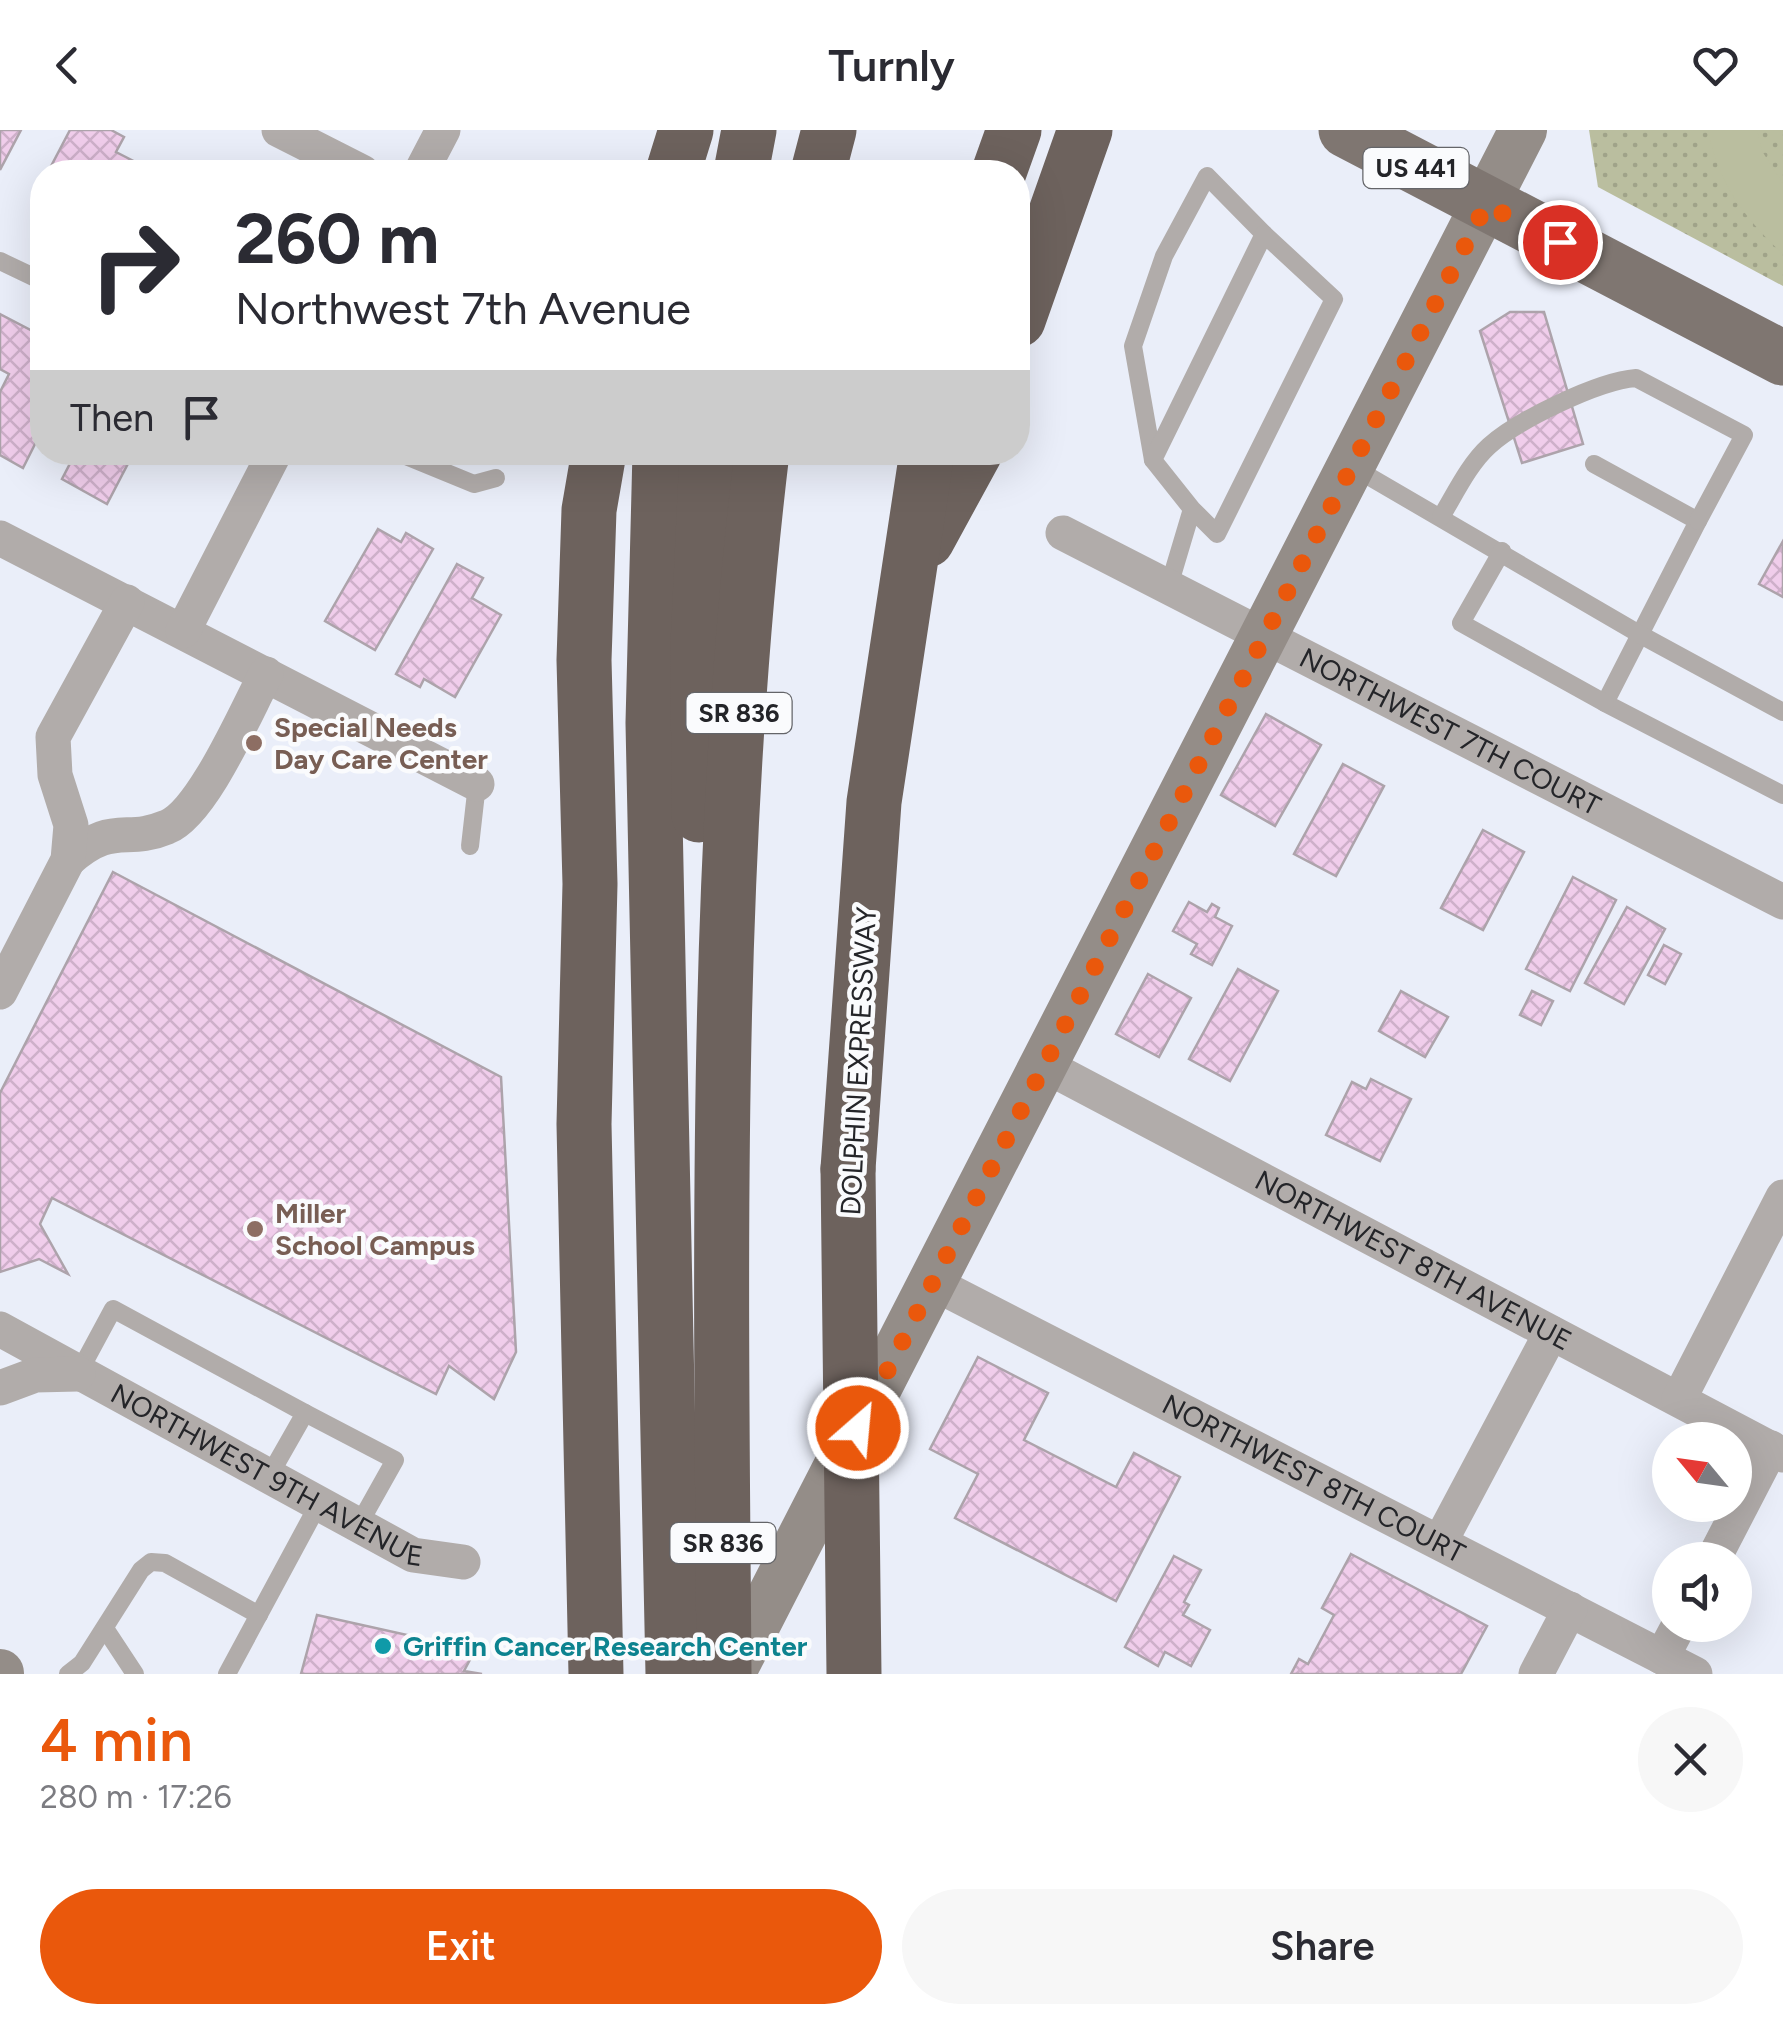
<!DOCTYPE html>
<meta charset="utf-8">
<style>
body{margin:0;font-family:Figtree,sans-serif;background:#f7f7f7;color:#2b2b33;height:100vh;display:flex;flex-direction:column;font-size:38px;white-space:nowrap}
*{box-sizing:border-box;margin:0}
p{font-size:32px;color:#7c7c81}
.icon{flex:none;width:55px;height:55px;fill:none;stroke:currentColor;stroke-width:2;stroke-linecap:round;stroke-linejoin:round}
.map{position:relative;height:1544px;overflow:hidden}
.panel{display:flex;flex-direction:column;background:#fff;flex:1}
.panel>*{flex:none}
.hud{position:absolute;left:30px;top:30px;width:1000px;height:305px;border-radius:40px;box-shadow:0 10px 40px #0002;background:#fff;color:#2b2b33;overflow:hidden}
.needle{width:65px;rotate:299deg}
.controls{position:absolute;left:1652px;top:1292px;display:grid;gap:20px}
.controls a{display:grid;place-items:center;width:100px;height:100px;border-radius:50%;background:#fff;box-shadow:0 10px 40px #0002;font-size:50px}
.pin{position:absolute;display:grid;place-items:center;width:85px;height:85px;color:#fff;margin:-42px;border:5px solid #fff;border-radius:50%;box-shadow:0 2px 10px #0007}
.me{position:absolute;width:110px;margin:-55px;rotate:27deg;stroke-linejoin:round;filter:drop-shadow(0 0 8px #0008)}
.turn{display:flex;align-items:center;gap:35px;height:210px;padding:0 40px;font-size:45px}
.turn .icon{width:130px;height:130px;stroke-width:2.5}
.turn b{display:block;font-size:70px;line-height:85px}
.then{display:flex;align-items:center;height:95px;padding:0 40px;background:#0003;gap:20px;font-size:38px}
.round{display:grid;place-items:center;flex:none;width:105px;height:105px;border-radius:52px;background:#f7f7f7}
.head{display:flex;align-items:center;justify-content:space-between;height:170px;padding:0 40px}
h1{font-size:60px;font-weight:600;line-height:75px;color:#ea580c}
.action{display:flex;gap:20px;margin-top:auto;padding:20px 40px}
.action a{flex:1;height:115px;border-radius:60px;background:#ea580c;color:#fff;font-size:40px;font-weight:600;line-height:115px;text-align:center}
.action a+a{background:#f7f7f7;color:#2b2b33}
header{display:flex;justify-content:space-between;align-items:center;height:130px;padding:0 40px;background:#fff;font-size:45px;font-weight:600}
.map>svg:first-child{display:block}
.green{fill:url(#green-dots)}
.pitch{fill:#babe9f}
.building{fill:url(#building-cross-hatch);stroke:#ada3ab;stroke-width:2.5}
.lines{fill:none;stroke-linecap:round;stroke-linejoin:round}
.lane{stroke:#b1acaa;stroke-width:18}
.street{stroke:#b1acaa;stroke-width:35}
.secondary{stroke:#948d88;stroke-width:48}
.primary{stroke:#7f7671;stroke-width:55}
.highway{stroke:#6d625d;stroke-width:55}
.highway-bridge{stroke:#6d625d;stroke-width:55}
.route{stroke:#ea580c;stroke-width:18;stroke-dasharray:0 32.4}
.education-dot{fill:#8d6e63;stroke:#fafbfd;stroke-width:4}
.culture-dot{fill:#0f9aa8;stroke:#fafbfd;stroke-width:4}
.labels{text-anchor:middle;dominant-baseline:central;stroke-width:9;stroke-linejoin:round;paint-order:stroke}
.shield{fill:#fafbfd;stroke:#646569;stroke-width:2.5}
.shield-label{font-size:25px;font-weight:bold;fill:#242529}
.education-label{font-size:28px;font-weight:bold;fill:#785e54;stroke:#fafbfd;text-anchor:start}
.street-label{font-size:28px;fill:#242529;stroke:#fafbfd}
.culture-label{font-size:28px;font-weight:bold;fill:#0d838f;stroke:#fafbfd;text-anchor:start}
</style>
<header><svg class="icon" aria-label="back" viewBox="0 0 24 24"><path d="M15 5l-7 7 7 7"/></svg>Turnly<svg class="icon" aria-label="heart" viewBox="0 0 24 24"><path d="M12 20l-8-8c-3-5 5-10 8-4 3-6 11-1 8 4z"/></svg></header>
<div class="map">
<svg width="1783" height="1544" viewBox="0 0 1783 1544">
<defs>
<pattern id="green-dots" width="8" height="8" patternUnits="userSpaceOnUse" patternTransform="scale(2.5)"><rect width="8" height="8" fill="#babe9f"/><path d="M2 2h.1M6 6h.1" fill="none" stroke="#a0a389" stroke-width="1.8" stroke-linecap="round"/></pattern>
<pattern id="building-cross-hatch" width="8" height="8" patternUnits="userSpaceOnUse" patternTransform="scale(2.5)"><rect width="8" height="8" fill="#f0cdeb"/><path d="M0 0l8 8M0 8l8-8" fill="none" stroke="#ceb0ca"/></pattern>
</defs>
<rect width="100%" height="100%" fill="#eaeef9"/>
<!-- green -->
<polygon class="green" points="1589,0 1783,0 1783,156 1598,57"/>
<!-- pitch -->
<path class="pitch" d="M 1708,0 L 1757,0 L 1762,21 L 1783,54 L 1783,124 C 1745,89 1717,51 1708,0 Z"/>
<!-- building -->
<g class="building">
<polygon points="0,0 21,0 0,40"/>
<polygon points="70,0 111,0 124,7 116,22 155,42 48,42"/>
<polygon points="1510,182 1544,182 1583,314 1522,333 1480,201"/>
<polygon points="0,184 42,206 42,300 23,338 0,325 0,262 9,244 0,239"/>
<polygon points="76,322 134,322 107,374 62,349"/>
<polygon points="378,399 401,412 406,403 433,419 375,520 325,491"/>
<polygon points="1783,411 1783,467 1759,454"/>
<polygon points="457,434 483,448 472,468 501,485 455,567 424,549 420,557 396,544"/>
<polygon points="1266,584 1321,615 1275,696 1221,665"/>
<polygon points="1343,634 1384,656 1336,746 1294,724"/>
<polygon points="1483,700 1524,722 1483,800 1441,778"/>
<polygon points="113,742 501,947 516,1222 494,1269 449,1236 436,1264 52,1068 40,1094 68,1144 39,1129 0,1142 0,963"/>
<polygon points="1573,747 1616,770 1570,861 1526,839"/>
<polygon points="1189,772 1207,782 1212,774 1219,778 1215,787 1232,796 1212,835 1191,824 1197,814 1173,801"/>
<polygon points="1627,777 1665,799 1624,874 1585,853"/>
<polygon points="1664,815 1681,824 1665,854 1648,845"/>
<polygon points="1238,839 1278,861 1230,951 1189,929"/>
<polygon points="1148,844 1191,868 1159,927 1116,904"/>
<polygon points="1401,861 1448,887 1425,927 1379,901"/>
<polygon points="1532,861 1553,871 1541,895 1520,885"/>
<polygon points="1371,949 1411,969 1380,1031 1326,1005 1352,952 1366,959"/>
<polygon points="978,1227 1048,1263 1024,1310 1116,1357 1134,1323 1180,1347 1116,1471 955,1388 978,1344 930,1319"/>
<polygon points="1351,1424 1487,1496 1461,1544 1291,1544 1299,1529 1308,1534 1334,1485 1322,1478"/>
<polygon points="1174,1426 1201,1440 1184,1472 1189,1475 1183,1485 1210,1500 1191,1536 1165,1522 1158,1536 1125,1517"/>
<polygon points="317,1485 475,1520 464,1541 482,1544 301,1544"/>
</g>
<g class="lines">
<!-- lane -->
<g class="lane">
<polyline points="0,131 42,151"/>
<polyline points="396,322 474,354 496,348"/>
<polyline points="1153,330 1133,216 1164,126 1207,46 1264,104"/>
<polyline points="1594,334 1698,391 1605,573 1783,665"/>
<polyline points="1351,336 1641,505 1783,582"/>
<path d="M 1441,387 C 1455,364 1469,334 1489,316 C 1518,290 1598,251 1636,248 L 1744,305 L 1698,391"/>
<polyline points="1502,421 1461,493 1605,573"/>
<polyline points="1169,456 1192,379 1217,404 1334,169 1264,104 1153,330 1192,379"/>
<polyline points="470,716 477,654"/>
<polyline points="78,1244 113,1179 305,1283 268,1348"/>
<polyline points="305,1283 395,1330 358,1396"/>
<polyline points="106,1500 135,1544"/>
<polyline points="68,1544 82,1533 141,1440 151,1432 165,1433 259,1485"/>
<polyline points="227,1544 318,1375"/>
</g>
<!-- street -->
<g class="street">
<polyline points="279,0 362,42"/>
<polyline points="421,42 443,0"/>
<path id="s1" d="M 1063,403 L 1783,772"/>
<polyline points="0,408 477,654"/>
<polyline points="183,501 275,322"/>
<path d="M 68,730 C 114,690 124,715 167,697 C 203,683 247,579 266,544"/>
<polyline points="0,862 68,730 71,695 55,645 53,607 127,472"/>
<path id="s2" d="M 1042,934 L 1783,1325"/>
<path id="s3" d="M 933,1153 L 1695,1544"/>
<path id="s4" d="M 0,1199 L 413,1425 L 463,1432"/>
<polyline points="0,1258 35,1245 78,1244"/>
<polyline points="1679,1269 1783,1067"/>
<polyline points="1440,1412 1551,1203"/>
<polyline points="1713,1430 1771,1318"/>
<polyline points="1662,1527 1679,1495"/>
<polyline points="1536,1544 1570,1479"/>
</g>
<!-- secondary -->
<g class="secondary">
<polyline points="0,1543 0,1544"/>
<polyline points="731,1544 1523,0"/>
</g>
<!-- primary -->
<polyline class="primary" points="1346,0 1783,228"/>
<!-- highway -->
<g class="highway">
<polyline points="673,42 686,0"/>
<polyline points="741,42 749,0"/>
<polyline points="818,42 829,0"/>
<polyline points="999,42 1014,0"/>
<polyline points="1018,190 1085,0"/>
<polyline points="660,322 653,593 673,1544"/>
<polyline points="927,410 975,322"/>
<polyline points="699,685 698,514 707,322"/>
<polyline points="848,1039 874,672 927,322"/>
<polyline points="596,1544 584,994 590,754 584,530 589,380 599,322"/>
<path d="M 724,1544 C 721,1137 713,728 762,322"/>
</g>
<!-- highway-bridge -->
<polyline class="highway-bridge" points="848,1039 854,1544"/>
</g>
<g class="lines">
<!-- route -->
<polyline class="route" points="858,1298 1486,75 1560,112"/>
</g>
<!-- markers -->
<g class="education-dot">
<circle cx="254" cy="613" r="10"/>
<circle cx="255" cy="1099" r="10"/>
</g>
<circle class="culture-dot" cx="383" cy="1516" r="10"/>
<g class="labels">
<!-- shield labels -->
<g class="shield">
<rect x="1363.5" y="18" width="105" height="40" rx="8"/>
<rect x="686.5" y="563" width="105" height="40" rx="8"/>
<rect x="670.5" y="1393" width="105" height="40" rx="8"/>
</g>
<g class="shield-label">
<text x="1416" y="38">US 441</text>
<text x="739" y="583">SR 836</text>
<text x="723" y="1413">SR 836</text>
</g>
<!-- education labels -->
<g class="education-label">
<text x="274" y="597">Special Needs<tspan x="274" dy="32">Day Care Center</tspan></text>
<text x="275" y="1083">Miller<tspan x="275" dy="32">School Campus</tspan></text>
</g>
<!-- street labels -->
<g class="street-label">
<text stroke="none"><textPath href="#s1" startOffset="435">NORTHWEST 7TH COURT</textPath></text>
<text transform="translate(858 931) rotate(-87)">DOLPHIN EXPRESSWAY</text>
<text stroke="none"><textPath href="#s2" startOffset="420">NORTHWEST 8TH AVENUE</textPath></text>
<text stroke="none"><textPath href="#s4" startOffset="305">NORTHWEST 9TH AVENUE</textPath></text>
<text stroke="none"><textPath href="#s3" startOffset="428">NORTHWEST 8TH COURT</textPath></text>
</g>
<!-- culture labels -->
<g class="culture-label">
<text x="403" y="1516">Griffin Cancer Research Center</text>
</g>
</g>
</svg>
<div class="controls">
<a><svg class="needle" viewBox="-14 -14 28 28"><path d="M0-13l5 13h-10z" fill="#e53935"/><path d="M0 13l5-13h-10z" fill="#7c7c81"/></svg></a>
<a><svg class="icon" aria-label="sound" viewBox="0 0 24 24"><path d="M4 9h4l5-4v14l-5-4H4zM17 9q2 3 0 6"/></svg></a>
</div>
<div class="pin" style="left:1560px;top:112px;background:#d93025"><svg class="icon" aria-label="arrive" viewBox="0 0 24 24"><path d="M6 21V4h12l-3 4 3 4H6"/></svg></div>
<svg class="me" style="left:858px;top:1298px" viewBox="-20 -20 40 40"><circle r="17" fill="#ea580c" stroke="#fff" stroke-width="3"/><path d="M0-11L8 9 0 5-8 9z" fill="#fff"/></svg>
<div class="hud">
<div class="turn"><svg class="icon" aria-label="right" viewBox="0 0 24 24"><path d="M7 20v-9h11M14 6l5 5-5 5"/></svg><div><b>260 m</b>Northwest 7th Avenue</div></div>
<div class="then">Then<svg class="icon" aria-label="arrive" viewBox="0 0 24 24"><path d="M6 21V4h12l-3 4 3 4H6"/></svg></div>
</div>
</div>
<section class="panel">
<div class="head"><div><h1>4 min</h1><p>280 m · 17:26</p></div><a class="round"><svg class="icon" aria-label="close" viewBox="0 0 24 24"><path d="M6 6l12 12M18 6L6 18"/></svg></a></div>
<div class="action"><a>Exit</a><a>Share</a></div>
</section>
